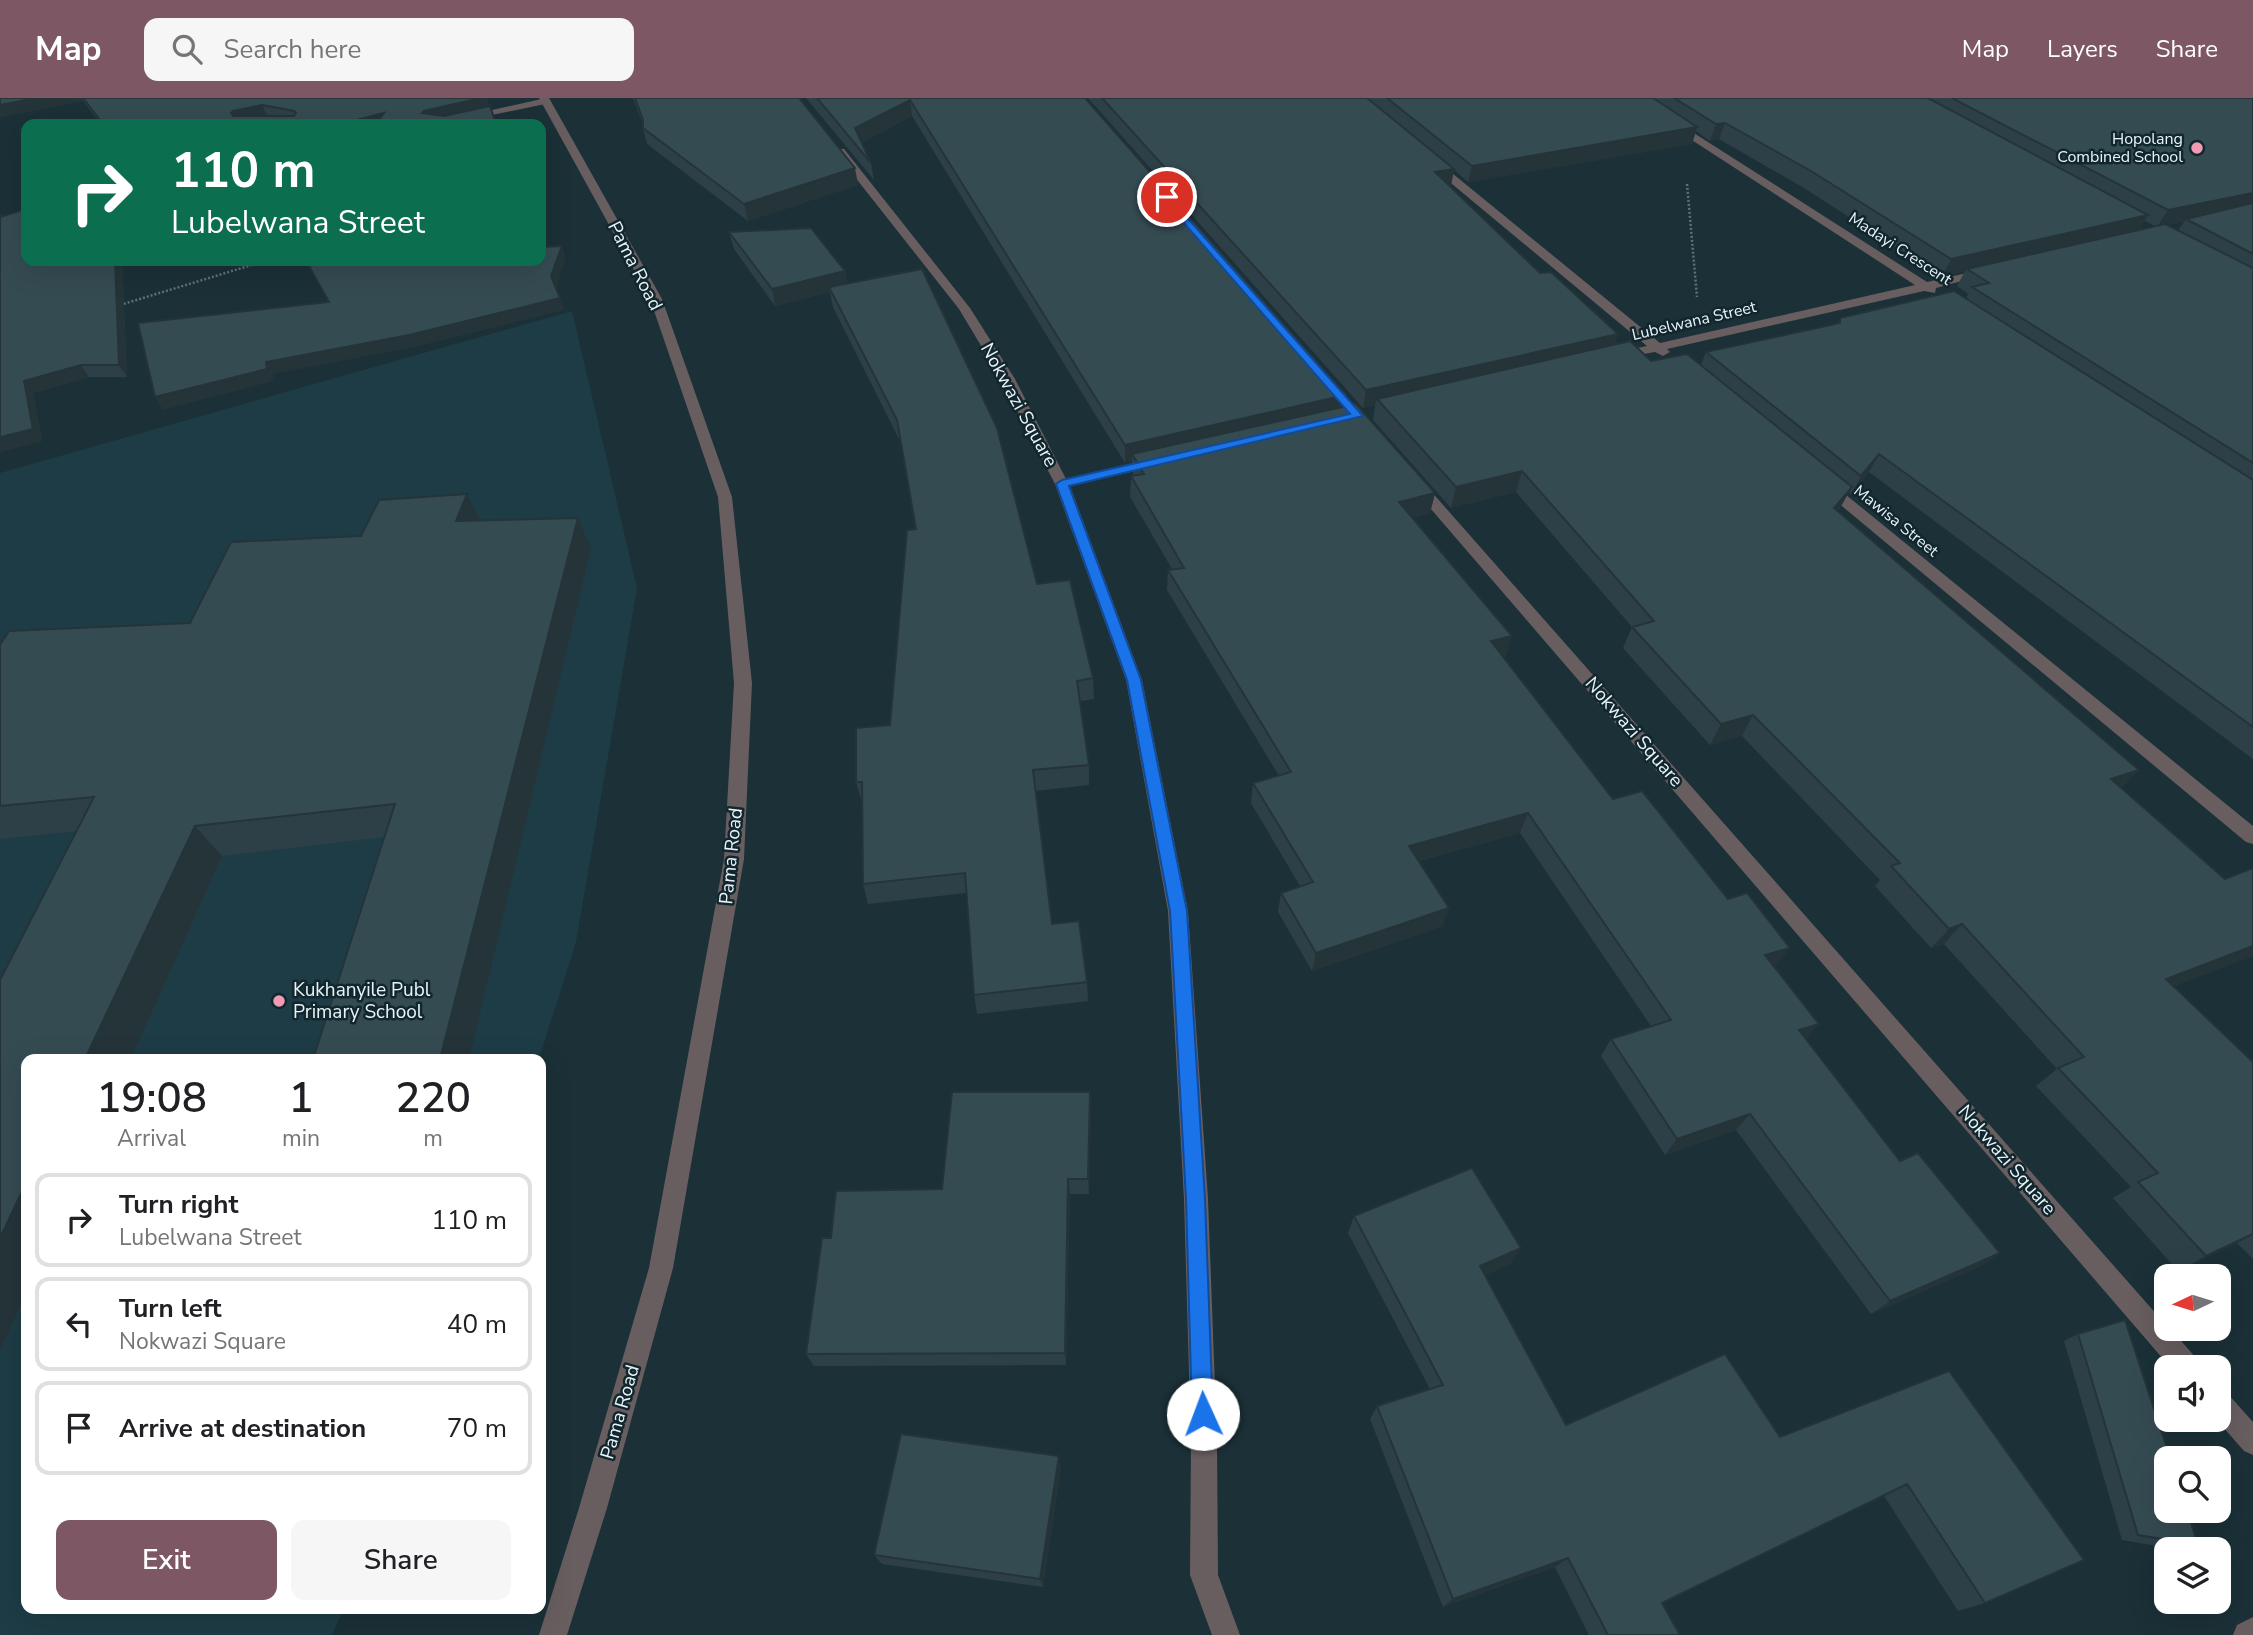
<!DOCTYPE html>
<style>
body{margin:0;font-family:"Nunito Sans",sans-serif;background:#f6f6f6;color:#202124;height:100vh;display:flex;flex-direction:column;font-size:26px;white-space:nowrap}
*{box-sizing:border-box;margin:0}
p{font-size:23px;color:#757577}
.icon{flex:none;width:38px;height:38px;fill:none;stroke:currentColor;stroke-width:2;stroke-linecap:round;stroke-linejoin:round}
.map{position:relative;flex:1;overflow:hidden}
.panel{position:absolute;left:21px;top:956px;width:525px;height:560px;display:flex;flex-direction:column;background:#fff;border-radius:14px;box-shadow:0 7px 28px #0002}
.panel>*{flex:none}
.top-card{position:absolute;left:21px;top:21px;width:525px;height:147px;border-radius:14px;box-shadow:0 7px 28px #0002;background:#0b6e4f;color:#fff;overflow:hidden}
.needle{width:46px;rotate:266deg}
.buttons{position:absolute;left:2154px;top:1166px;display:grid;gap:14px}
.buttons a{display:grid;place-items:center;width:77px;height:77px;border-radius:14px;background:#fff;box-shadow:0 7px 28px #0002;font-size:35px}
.pin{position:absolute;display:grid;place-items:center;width:60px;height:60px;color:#fff;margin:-30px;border:4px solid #fff;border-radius:50%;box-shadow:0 2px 7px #0007}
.me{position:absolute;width:77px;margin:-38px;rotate:358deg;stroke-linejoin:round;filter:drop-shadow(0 0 5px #0008)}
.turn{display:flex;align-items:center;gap:24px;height:147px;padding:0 35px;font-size:32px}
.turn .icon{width:91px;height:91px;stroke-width:2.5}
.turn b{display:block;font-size:49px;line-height:60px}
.eta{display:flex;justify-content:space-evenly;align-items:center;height:119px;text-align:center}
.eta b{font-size:42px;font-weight:600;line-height:49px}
.action{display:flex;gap:14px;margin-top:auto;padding:14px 35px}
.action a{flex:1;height:80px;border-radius:14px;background:#7e5764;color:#fff;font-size:28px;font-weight:600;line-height:80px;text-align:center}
.action a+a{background:#f6f6f6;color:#202124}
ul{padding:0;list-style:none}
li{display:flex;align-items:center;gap:21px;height:94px;margin:0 14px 10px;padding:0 21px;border:4px solid #e0e0e0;border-radius:14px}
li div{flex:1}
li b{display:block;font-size:26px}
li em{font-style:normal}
header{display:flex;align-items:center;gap:42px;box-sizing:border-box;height:98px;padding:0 35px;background:#7e5764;color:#fff}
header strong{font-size:33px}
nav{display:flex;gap:38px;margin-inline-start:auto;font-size:24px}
.search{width:490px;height:63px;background:#f6f6f6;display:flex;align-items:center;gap:18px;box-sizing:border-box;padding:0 24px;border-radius:14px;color:#757577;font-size:26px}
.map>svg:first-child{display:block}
.built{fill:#1e3c46}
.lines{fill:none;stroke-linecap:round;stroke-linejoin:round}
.path{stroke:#5f7178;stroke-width:2.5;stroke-dasharray:2 2;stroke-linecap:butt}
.minor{fill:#685e60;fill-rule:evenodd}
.tertiary{fill:#685e60;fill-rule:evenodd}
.wall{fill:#2e4047;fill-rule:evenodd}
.shaded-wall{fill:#253439}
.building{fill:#354b52;stroke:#253439;stroke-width:2;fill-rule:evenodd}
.route{fill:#1a73e8;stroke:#114b97;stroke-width:2}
.poi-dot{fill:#f19ab3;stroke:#11262d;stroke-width:2.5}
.labels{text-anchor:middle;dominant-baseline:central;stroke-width:5;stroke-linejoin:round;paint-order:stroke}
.far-poi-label{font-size:16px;fill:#e8f4f9;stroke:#11262d;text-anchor:end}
.far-street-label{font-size:16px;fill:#e8f4f9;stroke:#11262d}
.street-label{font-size:19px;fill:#e8f4f9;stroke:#11262d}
.poi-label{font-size:19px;fill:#e8f4f9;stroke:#11262d;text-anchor:start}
</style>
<header>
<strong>Map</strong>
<div class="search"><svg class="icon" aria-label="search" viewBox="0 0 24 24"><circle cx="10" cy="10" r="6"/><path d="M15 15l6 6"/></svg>Search here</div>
<nav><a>Map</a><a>Layers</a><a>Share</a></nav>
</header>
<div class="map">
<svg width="2253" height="1537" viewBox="0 0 2253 1537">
<rect width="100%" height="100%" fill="#1b3037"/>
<!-- built -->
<polygon class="built" points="572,213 637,490 576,844 539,961 26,961 26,1510 344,1510 332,1537 0,1537 0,375"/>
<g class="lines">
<!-- path -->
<g class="path">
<polyline points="1687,86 1697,199"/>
<polyline points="120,207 265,163"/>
</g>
<!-- minor -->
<g class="minor">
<polygon points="546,0 551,3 550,5 448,26 429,26"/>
<polygon points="1627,0 1639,0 1927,184 1985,171 1991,175 1936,190 1935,195 1924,193 1667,251 1670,254 1663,258 1655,254 1610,262 1610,256 1647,248 1428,66 1428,62 1436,62 1660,245 1915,187"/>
<polygon points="836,51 844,51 970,210 1015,281 1066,381 1156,360 1163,364 1161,367 1070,388 1142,582 1188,813 1208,1101 1217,1343 1218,1477 1240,1537 1212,1537 1190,1477 1191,1343 1184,1101 1168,813 1126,582 1055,386 1001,281 959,211 836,55"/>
<polygon points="1417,382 1422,383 2166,1227 2166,1230 2170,1230 2196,1260 2200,1269 2170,1269 1412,389 1410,386"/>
<polygon points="1824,382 1829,383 2253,728 2253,746 2246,744 1819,389 1817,386"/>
<polygon points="2219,1292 2228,1296 2253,1324 2253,1357 2244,1353 2216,1321 2219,1321"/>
<polygon points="2253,1519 2253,1537 2233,1537 2237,1527"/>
</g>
<!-- tertiary -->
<polygon class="tertiary" points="539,0 549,0 662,201 732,399 752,585 744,761 673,1170 607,1410 567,1537 539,1537 579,1410 649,1170 724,761 734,585 718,399 650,201"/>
</g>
<!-- wall -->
<g class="wall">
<polygon points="0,0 487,0 496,26 101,26 83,3 0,19"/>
<polygon points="633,0 799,0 858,87 748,123 647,46 643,30 643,26"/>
<polygon points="806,0 1085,0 1344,309 1435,395 1430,415 1412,420 1506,559 1504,559 1613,701 1776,868 1774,869 1806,941 1900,1063 2000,1155 1979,1169 1871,1216 1736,1032 1665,1057 1601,958 1611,941 1651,928 1520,735 1419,763 1443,828 1312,873 1278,814 1281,795 1300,788 1251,705 1253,685 1279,678 1167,492 1168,472 1172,471 1130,399 1131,378 1133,378 1132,363 1125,365 912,18 861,45 871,65 874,82"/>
<path d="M 1088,0 L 2253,0 L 2253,661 L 1869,374 L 1851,397 L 1849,394 L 1838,413 L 2122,690 L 2225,781 L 2253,770 L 2253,858 L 2173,888 L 2253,964 L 2253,1161 L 2237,1145 L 2178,1173 L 2113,1100 L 2131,1089 L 2036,988 L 2057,971 L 1944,846 L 1931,850 L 1875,788 L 1880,782 L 1742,638 L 1710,647 L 1623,550 L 1632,529 L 1516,394 L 1451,410 L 1373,322 L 1375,307 L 1363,310 ZM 1696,33 L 1710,43 L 1719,41 L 1804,90 L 1942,179 L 1965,173 L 1957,188 L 1968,196 L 1966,201 L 1840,220 L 1838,226 L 1706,254 L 1701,267 L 1651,263 L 1614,247 L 1618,236 L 1540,175 L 1449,88 L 1451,87 L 1454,72 L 1468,84 L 1692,46 ZM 2145,123 L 2155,128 L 2139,131 ZM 2184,124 L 2178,132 L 2168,127 L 2172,126 Z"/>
<polygon points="0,116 26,163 122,163 127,279 89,279 33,295 42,343 0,354"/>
<polygon points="729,134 845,173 847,185 1037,486 1093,580 1094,601 1080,603 1089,667 1089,687 1035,693 1052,826 1087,884 1088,903 977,916 974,897 966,795 868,806 863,786 862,705 856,684 890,627 915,431 900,343 833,209 830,194 775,208 734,151"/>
<polygon points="467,396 480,422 578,420 591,450 385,739 222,758 131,961 26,961 26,1195 0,1253 0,882 77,733 0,741 0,547 190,525 361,438"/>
<polygon points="1090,994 1091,1010 1089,1096 1070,1096 1066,1267 814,1268 806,1256 831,1140 942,1091"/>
<polygon points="1354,1118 1521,1150 1510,1166 1485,1177 1566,1327 1780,1339 1949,1273 1985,1505 1958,1513 1884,1398 1662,1505 1680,1537 1589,1537 1555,1469 1443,1509 1370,1321 1377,1308 1430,1291 1348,1135"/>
<polygon points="2078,1236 2198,1447 2184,1451 2174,1451 2122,1442 2064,1243"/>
<polygon points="1061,1369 1043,1489 882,1466 874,1457"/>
</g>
<!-- shaded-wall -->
<g class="shaded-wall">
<polygon points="36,0 82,0 83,3 0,19 0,7"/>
<polygon points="481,0 487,0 496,26 428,23 422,15 424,13"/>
<polygon points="910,2 912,18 857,47 855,30"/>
<polygon points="262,7 267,17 238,23 231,15 233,13"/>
<polygon points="384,15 388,26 341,26"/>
<polygon points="1725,25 1719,41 1710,43 1716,26"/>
<polygon points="1697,29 1692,46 1468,84 1472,68"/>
<polygon points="855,70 858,87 748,123 744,106"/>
<polygon points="1454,71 1451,87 1432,91 1435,74"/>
<polygon points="2253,95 2253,109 2186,121 2184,124 2157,129 2168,112"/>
<polygon points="2148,117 2138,134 1967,171 1965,173 1942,179 1951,161"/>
<polygon points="562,148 566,160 556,190 551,178"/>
<polygon points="115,163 122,163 127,279 119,267"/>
<polygon points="845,173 848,190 829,189 830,194 775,208 772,191"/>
<polygon points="560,200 565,212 415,249 273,276 274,283 163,312 155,299 266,264"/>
<polygon points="1618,236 1612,254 1377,301 1375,307 1363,310 1366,292"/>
<polygon points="81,267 89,279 33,295 42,343 0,354 0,339 24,283"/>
<polygon points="1346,297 1343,315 1132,356 1132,363 1125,365 1125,347"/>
<polygon points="1879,356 1869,374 1851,397 1861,378"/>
<polygon points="1522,373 1516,394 1451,410 1456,389"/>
<polygon points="1852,389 1840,410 1823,431 1834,410"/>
<polygon points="1435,395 1430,415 1395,424 1399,404"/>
<polygon points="467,396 482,426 456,423"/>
<polygon points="578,420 591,450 469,961 440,961"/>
<polygon points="1512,538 1506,559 1485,563 1491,543"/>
<polygon points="1753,617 1742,638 1710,647 1721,626"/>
<polygon points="2139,672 2119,693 2111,681"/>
<polygon points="1528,715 1520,735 1403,767 1409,748"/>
<polygon points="195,728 222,758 131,961 85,961"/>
<polygon points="1449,810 1443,828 1312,873 1316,855"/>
<polygon points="1962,826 1944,846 1931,850 1949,831"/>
<polygon points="2253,848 2253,858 2143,900 2166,881"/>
<polygon points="1790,850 1776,868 1752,876 1765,857"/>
<polygon points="1819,926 1804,944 1799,932"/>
<polygon points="1090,994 1091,1010 1089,1096 1088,1081"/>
<polygon points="1750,1016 1736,1032 1665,1057 1677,1041"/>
<polygon points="1068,1081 1070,1096 1066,1267 1065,1255"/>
<polygon points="26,1085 26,1195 0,1253 0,1140"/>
<polygon points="2253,1136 2237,1145 2178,1173 2206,1158"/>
<polygon points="1521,1150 1510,1166 1471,1183 1480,1168"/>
<polygon points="2000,1155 1979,1169 1871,1216 1890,1203"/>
<polygon points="1059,1358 1061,1369 1043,1489 1040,1481"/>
<polygon points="1568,1460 1555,1469 1443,1509 1453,1501"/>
</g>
<!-- building -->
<g class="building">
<polygon points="0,0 36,0 0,7"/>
<path d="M 83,0 L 481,0 L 424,13 L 422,15 L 444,18 L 490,8 L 496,26 L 376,26 L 384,15 L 341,26 L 103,26 ZM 262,7 L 294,13 L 296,15 L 294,18 L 233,18 L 231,15 L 233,13 Z"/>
<polygon points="635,0 799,0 855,70 744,106 643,30 643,22"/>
<polygon points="817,0 1085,0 1346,297 1125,347 910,2 855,30 871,65"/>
<polygon points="1102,0 1367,0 1454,71 1435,74 1540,175 1551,174 1618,236 1366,292"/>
<polygon points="1387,0 1653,0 1697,29 1472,68"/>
<polygon points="1674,0 1928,0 2148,117 1951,161 1811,73 1725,25 1716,26"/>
<polygon points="1952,0 2253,0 2253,95 2168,112"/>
<polygon points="2253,105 2253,156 2186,121"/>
<polygon points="26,111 26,163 115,163 119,267 81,267 24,283 33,331 0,339 0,119"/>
<polygon points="2165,126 2253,170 2253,365 1972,189 1989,185 1967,171"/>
<polygon points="811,130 845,173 772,191 729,134"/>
<polygon points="562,148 551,178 560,200 409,237 266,264 267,271 155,299 138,225 329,204 309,168 330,163 541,163 541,149"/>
<polygon points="922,171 997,330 1037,486 1070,482 1093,580 1077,583 1089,667 1033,672 1052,826 1079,823 1087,884 974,897 965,775 863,786 862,684 856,684 856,630 890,627 907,432 916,431 897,322 829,189"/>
<polygon points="1954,193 2253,382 2253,629 1879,356 1861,378 1706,254 1840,225 1840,220"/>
<polygon points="1630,243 1651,263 1687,256 1852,389 1834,410 2139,672 2111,681 2225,781 2253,770 2253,848 2166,881 2253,964 2253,1136 2206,1158 2138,1084 2158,1075 2058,970 2084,959 1962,826 1949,831 1891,768 1900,765 1753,617 1721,626 1632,529 1654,523 1522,373 1456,389 1377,301"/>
<polygon points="1356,306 1435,395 1399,404 1512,538 1491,543 1613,701 1642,693 1728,801 1747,795 1790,850 1765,857 1819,926 1799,932 1900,1063 1918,1055 2000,1155 1890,1203 1750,1016 1677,1041 1611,941 1671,922 1528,715 1409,748 1449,810 1316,855 1281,795 1313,784 1253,685 1291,674 1168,472 1184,470 1131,378 1144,376 1132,356"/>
<polygon points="467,396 456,423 578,420 440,961 313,961 395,706 195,728 85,961 26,961 26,1085 0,1140 0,882 94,699 0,708 0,547 9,533 190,525 231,444 361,438 379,402"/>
<polygon points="952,994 1090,994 1088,1081 1068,1081 1065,1255 806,1256 822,1140 831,1140 836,1093 942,1091"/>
<polygon points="1472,1070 1521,1150 1480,1168 1566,1327 1725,1256 1780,1339 1949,1273 2084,1462 1985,1505 1907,1386 1662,1505 1680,1537 1608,1537 1568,1460 1453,1501 1377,1308 1443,1287 1354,1118"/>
<polygon points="2125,1222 2170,1360 2166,1360 2166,1412 2187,1412 2198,1447 2138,1437 2078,1236"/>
<polygon points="901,1336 1059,1358 1040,1481 874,1457"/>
</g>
<!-- route -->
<polygon class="route" points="1167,97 1363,318 1069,388 1141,582 1187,813 1205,1101 1213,1316 1210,1324 1203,1327 1195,1324 1192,1316 1186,1101 1170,813 1127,582 1056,386 1062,382 1350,316 1163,101 1162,99"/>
<!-- markers -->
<g class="poi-dot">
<circle cx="2197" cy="50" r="7"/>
<circle cx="279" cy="903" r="7"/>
</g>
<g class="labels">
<!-- far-poi labels -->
<g class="far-poi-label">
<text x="2183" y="41">Hopolang<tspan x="2183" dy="18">Combined School</tspan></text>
</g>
<!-- far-street labels -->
<g class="far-street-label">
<text transform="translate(1900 151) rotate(33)">Madayi Crescent</text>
<text transform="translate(1694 223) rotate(-13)">Lubelwana Street</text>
<text transform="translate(1896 423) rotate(39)">Mawisa Street</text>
</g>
<!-- street labels -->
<g class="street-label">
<text transform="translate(635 168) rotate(63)">Pama Road</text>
<text transform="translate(1019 307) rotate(61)">Nokwazi Square</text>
<text transform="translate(1634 634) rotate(49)">Nokwazi Square</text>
<text transform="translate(731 758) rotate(-84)">Pama Road</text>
<text transform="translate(2007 1062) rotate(49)">Nokwazi Square</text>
<text transform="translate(620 1314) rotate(-74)">Pama Road</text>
</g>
<!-- poi labels -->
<g class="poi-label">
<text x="293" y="892">Kukhanyile Publ<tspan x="293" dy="22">Primary School</tspan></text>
</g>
</g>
</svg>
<div class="buttons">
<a><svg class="needle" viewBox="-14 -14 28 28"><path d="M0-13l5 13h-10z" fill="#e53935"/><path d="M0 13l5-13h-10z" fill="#757577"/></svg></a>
<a><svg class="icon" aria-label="sound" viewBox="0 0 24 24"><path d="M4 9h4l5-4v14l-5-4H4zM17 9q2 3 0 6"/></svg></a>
<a><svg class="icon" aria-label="search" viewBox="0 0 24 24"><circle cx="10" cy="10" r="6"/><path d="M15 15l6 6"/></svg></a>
<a><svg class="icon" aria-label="layers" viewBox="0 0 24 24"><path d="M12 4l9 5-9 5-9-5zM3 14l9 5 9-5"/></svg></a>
</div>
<div class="pin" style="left:1167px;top:99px;background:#d93025"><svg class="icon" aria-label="arrive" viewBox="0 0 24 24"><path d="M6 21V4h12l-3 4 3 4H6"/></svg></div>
<svg class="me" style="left:1203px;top:1316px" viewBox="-20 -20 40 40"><circle r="19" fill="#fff"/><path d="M0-13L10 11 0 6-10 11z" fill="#1a73e8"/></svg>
<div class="top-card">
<div class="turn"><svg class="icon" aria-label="right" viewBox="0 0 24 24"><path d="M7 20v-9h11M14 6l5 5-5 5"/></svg><div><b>110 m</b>Lubelwana Street</div></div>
</div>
<section class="panel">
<div class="eta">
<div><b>19:08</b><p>Arrival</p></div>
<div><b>1</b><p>min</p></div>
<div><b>220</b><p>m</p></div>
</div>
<ul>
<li><svg class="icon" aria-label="right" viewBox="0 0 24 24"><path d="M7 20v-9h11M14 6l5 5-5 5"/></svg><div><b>Turn right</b><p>Lubelwana Street</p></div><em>110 m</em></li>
<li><svg class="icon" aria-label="left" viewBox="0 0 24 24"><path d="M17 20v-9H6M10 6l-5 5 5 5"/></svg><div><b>Turn left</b><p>Nokwazi Square</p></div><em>40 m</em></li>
<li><svg class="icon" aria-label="arrive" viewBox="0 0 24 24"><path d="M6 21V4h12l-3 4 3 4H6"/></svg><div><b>Arrive at destination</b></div><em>70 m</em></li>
</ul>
<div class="action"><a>Exit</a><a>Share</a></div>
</section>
</div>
